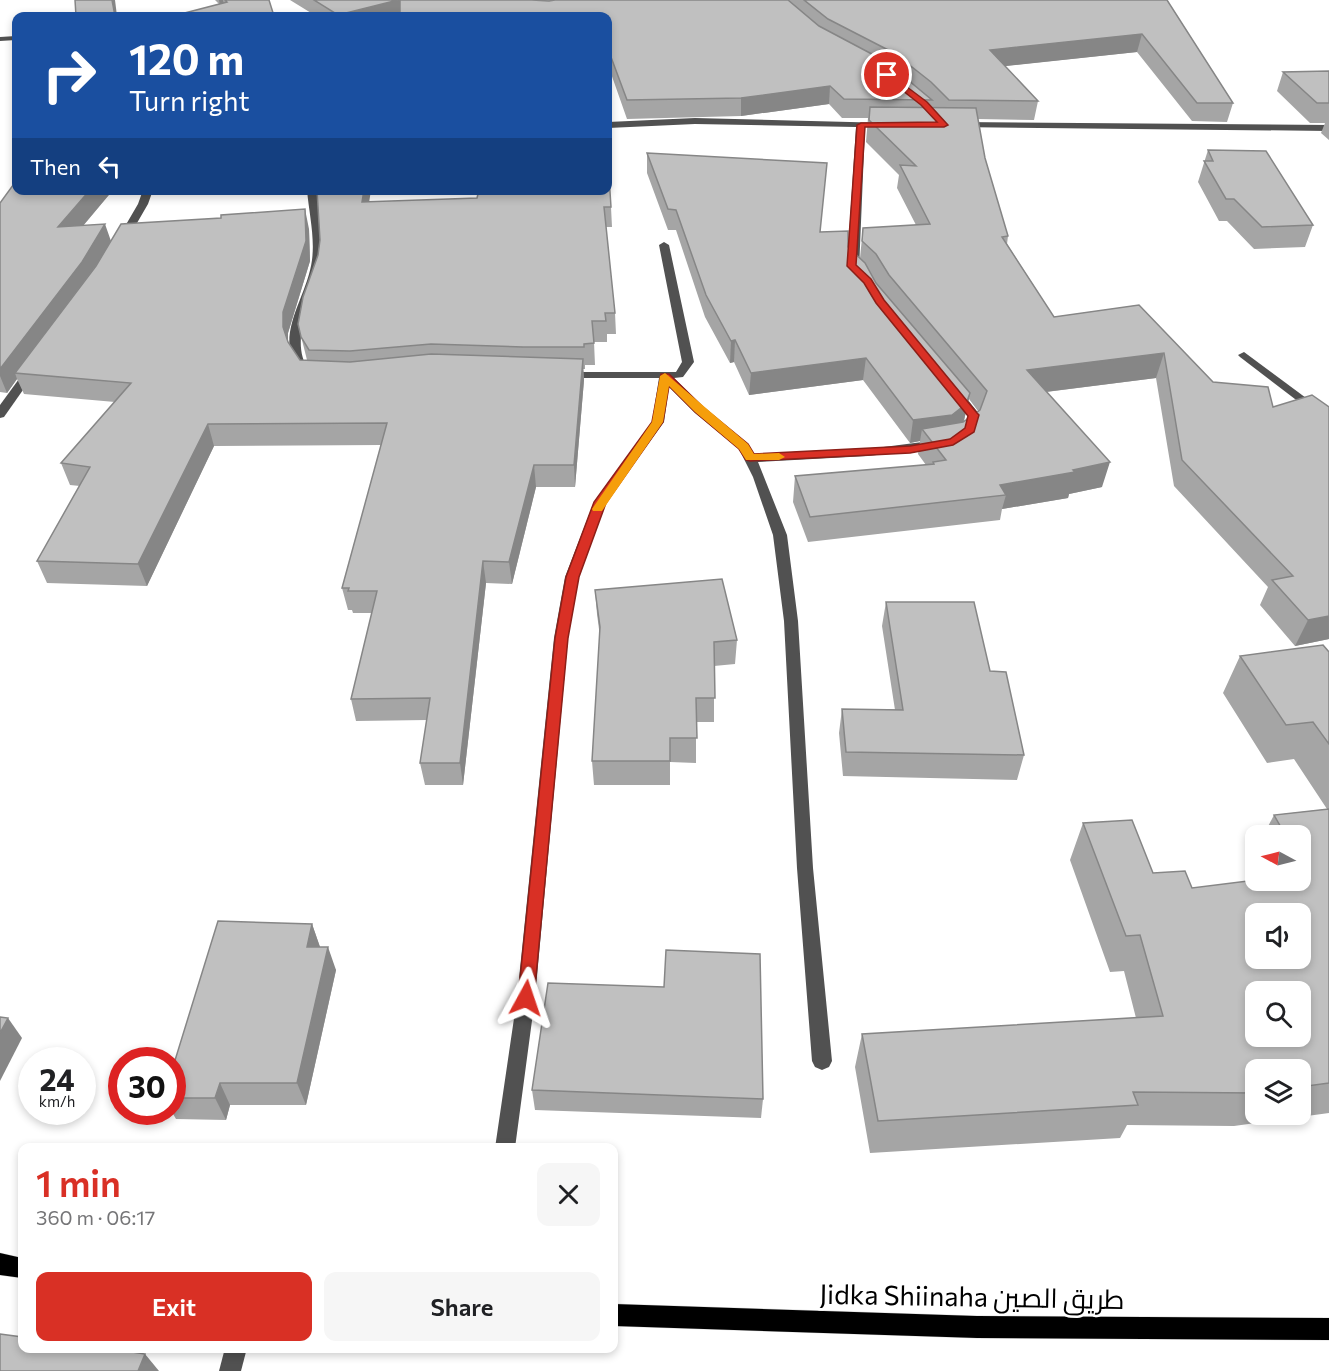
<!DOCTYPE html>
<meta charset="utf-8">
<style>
body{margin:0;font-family:Commissioner,Cairo,sans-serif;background:#f6f6f6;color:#202124;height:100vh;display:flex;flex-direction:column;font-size:22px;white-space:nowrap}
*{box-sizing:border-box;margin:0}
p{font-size:20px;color:#757577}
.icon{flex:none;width:33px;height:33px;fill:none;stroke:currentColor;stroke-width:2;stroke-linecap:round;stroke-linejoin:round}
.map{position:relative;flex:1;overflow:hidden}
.sheet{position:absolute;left:18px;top:1143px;width:600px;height:210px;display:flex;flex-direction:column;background:#fff;border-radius:12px;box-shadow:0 3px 9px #0003}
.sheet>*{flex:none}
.banner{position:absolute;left:12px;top:12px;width:600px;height:183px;border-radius:12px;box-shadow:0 3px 9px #0003;background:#1a4fa0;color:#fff;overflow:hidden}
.needle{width:39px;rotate:277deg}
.buttons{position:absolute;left:1245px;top:825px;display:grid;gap:12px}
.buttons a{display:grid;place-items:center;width:66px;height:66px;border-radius:12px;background:#fff;box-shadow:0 3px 9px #0003;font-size:30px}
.speed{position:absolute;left:18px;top:1047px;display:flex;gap:12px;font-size:30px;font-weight:700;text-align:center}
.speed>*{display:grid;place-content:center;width:78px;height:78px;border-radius:50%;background:#fff;box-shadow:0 3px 9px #0003;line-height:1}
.speed small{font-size:15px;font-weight:400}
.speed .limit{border:9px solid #d22;background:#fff;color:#111}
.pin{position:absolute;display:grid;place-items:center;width:51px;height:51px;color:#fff;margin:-26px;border:3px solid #fff;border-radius:50%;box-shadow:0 2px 6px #0007}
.me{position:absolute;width:66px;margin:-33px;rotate:5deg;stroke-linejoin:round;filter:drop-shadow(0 0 4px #0008)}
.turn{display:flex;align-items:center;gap:21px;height:126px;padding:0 18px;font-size:27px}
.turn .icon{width:78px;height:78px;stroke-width:2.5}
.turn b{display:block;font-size:42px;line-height:51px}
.then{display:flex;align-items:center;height:57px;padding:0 18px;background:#0003;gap:12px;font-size:22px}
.round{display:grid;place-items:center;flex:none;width:63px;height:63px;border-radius:12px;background:#f6f6f6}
.headline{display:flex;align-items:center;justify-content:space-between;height:102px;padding:0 18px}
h1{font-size:36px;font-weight:600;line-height:45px;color:#d93025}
.button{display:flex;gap:12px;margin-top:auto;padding:12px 18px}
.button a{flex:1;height:69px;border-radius:12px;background:#d93025;color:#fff;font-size:24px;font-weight:600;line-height:69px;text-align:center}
.button a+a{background:#f6f6f6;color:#202124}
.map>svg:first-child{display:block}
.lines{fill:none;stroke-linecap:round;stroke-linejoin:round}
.major-casing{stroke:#dbdbdb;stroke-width:1}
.minor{fill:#515151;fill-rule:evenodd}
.major{fill:#000;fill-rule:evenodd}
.wall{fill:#a5a5a5;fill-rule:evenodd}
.shaded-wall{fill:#868686}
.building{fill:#c0c0c0;stroke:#868686;stroke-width:1.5;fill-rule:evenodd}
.route{fill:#d93025;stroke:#8d1f18;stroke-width:1.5}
.slow{fill:#f59e0b}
.labels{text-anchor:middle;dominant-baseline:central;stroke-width:5;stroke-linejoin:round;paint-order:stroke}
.near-street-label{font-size:27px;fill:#000;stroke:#fff}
</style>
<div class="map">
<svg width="1329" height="1371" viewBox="0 0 1329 1371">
<rect width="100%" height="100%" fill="#fff"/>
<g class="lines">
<!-- major casing -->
<g class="major-casing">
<g id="major">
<polygon points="0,1253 22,1258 22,1278 0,1275"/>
<polygon points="614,1304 977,1316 1329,1318 1329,1340 977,1338 614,1326"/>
</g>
</g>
<!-- minor -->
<g class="minor">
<polygon points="16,36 16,40 0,41 0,37"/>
<polygon points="695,118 889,123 890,125 886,128 865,127 859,270 851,270 847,266 856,127 695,124 608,128 608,122"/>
<polygon points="958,122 1329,125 1329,131 955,127 954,125"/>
<polygon points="143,190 153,190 148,204 126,242 118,242 117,240 138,204"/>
<path d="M 307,190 L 317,190 C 319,213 325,237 322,260 C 318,298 286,335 309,371 L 303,374 L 299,373 C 273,334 307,299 312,260 C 315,237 309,213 307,190 Z"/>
<polygon points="664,242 669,245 694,362 683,377 674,378 703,407 748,444 754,454 868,449 938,440 944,444 938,448 868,456 758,462 787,535 798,621 813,868 832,1061 829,1067 822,1070 815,1067 812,1061 797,868 784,621 773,535 753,477 739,449 695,413 669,387 664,422 606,502 579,577 568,638 535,998 515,1148 495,1148 517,998 554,638 565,577 594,502 652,422 659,378 564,378 558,375 564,372 676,372 682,362 659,245"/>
<polygon points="1244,352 1329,415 1329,425 1240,357 1238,355"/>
<polygon points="31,367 37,370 4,417 0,418 0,405 27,368"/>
<polygon points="955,388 959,389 980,415 972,434 964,434 962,431 968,415 949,392"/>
<polygon points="225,1348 247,1348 241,1371 219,1371"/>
</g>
<!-- major -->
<use href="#major" class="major"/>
</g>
<!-- wall -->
<g class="wall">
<polygon points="215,0 269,0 219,4"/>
<path d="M 290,0 L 1167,0 L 1233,103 L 1227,122 L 1192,121 L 1137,52 L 1005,66 L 1038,101 L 1034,120 L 978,119 L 985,158 L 1008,236 L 1007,244 L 1054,317 L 1139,305 L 1213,382 L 1273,407 L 1329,407 L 1329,639 L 1295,646 L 1260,605 L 1268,587 L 1174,486 L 1156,378 L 1046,392 L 1102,487 L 1069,494 L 1068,498 L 1002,509 L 1000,520 L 808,542 L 793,502 L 795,476 L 926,465 L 918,454 L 920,441 L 910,443 L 863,380 L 749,395 L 734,362 L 730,363 L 705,317 L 676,230 L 668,230 L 647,173 L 647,153 L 820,232 L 848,247 L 860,258 L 863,228 L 916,225 L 897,188 L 899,175 L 866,142 L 868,118 L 842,118 L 829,104 L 741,116 L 627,119 L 608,65 L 608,16 L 316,16 ZM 969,399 L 978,411 L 964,422 L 965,416 Z"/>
<polygon points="1329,71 1329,140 1321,133 1325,123 1310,123 1277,91 1283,72"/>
<polygon points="1208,150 1313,225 1305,247 1254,249 1227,221 1219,221 1198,182"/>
<polygon points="16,190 113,190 83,226 111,241 309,229 310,261 288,333 288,342 300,360 307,360 298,324 369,202 477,198 611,207 612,227 606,227 615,313 616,334 607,334 607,342 594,342 595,365 585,365 585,369 583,369 584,380 575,487 536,487 512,584 486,583 463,785 425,785 420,763 427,720 356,721 351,699 372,613 353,613 352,610 348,610 342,588 381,445 214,446 147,586 47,583 37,561 80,486 70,485 61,463 115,402 24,394 17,379 7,393 0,392 0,203"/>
<polygon points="595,590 737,640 735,664 714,666 714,722 696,722 696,763 670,762 670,785 594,785 592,761 600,637 597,614"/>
<polygon points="886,602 990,671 1024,755 1017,780 843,776 839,733 842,709 895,710 882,626"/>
<path d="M 1329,652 L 1329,1113 L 1234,1126 L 1127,1125 L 1120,1138 L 870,1153 L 855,1067 L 862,1034 L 1136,1018 L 1124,971 L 1110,972 L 1070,860 L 1083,823 L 1153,873 L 1192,888 L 1300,880 L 1300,836 L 1263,836 L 1274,815 L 1327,809 L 1294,759 L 1267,763 L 1223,693 L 1240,656 ZM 1256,1070 L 1300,1070 L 1300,1114 L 1256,1114 Z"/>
<polygon points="312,924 320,947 336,970 306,1105 230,1105 226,1120 176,1119 172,1112 172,1070"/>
<polygon points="532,1090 763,1099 761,1118 535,1110"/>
</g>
<!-- shaded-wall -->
<g class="shaded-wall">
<polygon points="112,0 115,0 117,16 115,16"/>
<polygon points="219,0 223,0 224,5 220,6"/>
<polygon points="398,0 400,0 402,16 339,16 338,15"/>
<polygon points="1142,34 1137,52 987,68 990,50"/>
<polygon points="830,86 829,104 741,116 741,98"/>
<polygon points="90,190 113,190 65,247 58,227"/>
<polygon points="364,190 371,190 366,222 362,202"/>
<polygon points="305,209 309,229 310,261 288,333 288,348 283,327 283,312"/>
<polygon points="105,224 112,244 15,373 17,379 7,393 0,376 0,369"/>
<polygon points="735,340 734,362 730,363 731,341"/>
<polygon points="1164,353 1156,378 1021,395 1027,370"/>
<polygon points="866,358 863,380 749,395 751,373"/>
<polygon points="583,359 584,380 575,487 574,465"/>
<polygon points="970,393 965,416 962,427 922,429 920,441 910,443 913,420"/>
<polygon points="208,424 214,446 147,586 138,564"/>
<polygon points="1110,462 1102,487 1069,494 1068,498 1002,509 1006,495 1000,485"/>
<polygon points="534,465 536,487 512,584 509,562"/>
<polygon points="483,561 486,583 463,785 460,763"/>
<polygon points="1329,616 1329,639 1295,646 1308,620"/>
<polygon points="312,924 320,947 307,947"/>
<polygon points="328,947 336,970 306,1105 297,1083"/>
<polygon points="8,1018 22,1038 0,1081 0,1033"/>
<polygon points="220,1083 230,1105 226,1120 215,1098"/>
<polygon points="145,1354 159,1371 138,1371"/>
</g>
<!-- building -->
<g class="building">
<polygon points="75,0 112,0 115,16 76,16"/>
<polygon points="225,0 269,0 274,16 173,16 227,2"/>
<polygon points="314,0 398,0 338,15"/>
<polygon points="400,0 532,0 549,1 555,0 788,0 819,26 885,61 932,100 844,99 830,86 741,98 627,100 608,49 608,16 400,16"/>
<polygon points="804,0 1167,0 1233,103 1197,103 1142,34 990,50 1038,101 949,100 931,82 894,53 828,19"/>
<polygon points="1329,71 1329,103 1317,103 1283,72"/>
<polygon points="870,107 976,108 985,158 1008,236 1002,237 1054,317 1139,305 1213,382 1268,387 1273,407 1312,395 1329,407 1329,616 1308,620 1272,580 1293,576 1182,460 1164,353 1027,370 1110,462 1073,470 1075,472 1000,485 1006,495 810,517 795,476 934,464 933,462 946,460 922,429 963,422 980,410 987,391 889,275 876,254 862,241 863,228 930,224 900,165 916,166 869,120"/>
<polygon points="1208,150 1266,151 1313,225 1262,227 1234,199 1226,199 1204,161 1213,161"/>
<polygon points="647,153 827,163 820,232 848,231 848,247 865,263 876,283 970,393 966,404 952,415 913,420 866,358 751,373 735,340 731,341 706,295 676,210 668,209"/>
<polygon points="608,161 611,207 604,207 615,313 605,313 606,321 592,321 594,343 584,344 584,347 523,347 431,344 350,351 309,350 301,337 298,324 303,297 318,255 320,240 317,190 364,190 362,202 477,198 479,190 608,190"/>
<polygon points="16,181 16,190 90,190 58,227 105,224 82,262 0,369 0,203"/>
<polygon points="305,209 306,241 283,312 283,327 288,342 300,360 350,362 431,354 583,359 574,465 534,465 509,562 483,561 460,763 420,763 430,698 351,699 377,591 348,591 349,588 342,588 387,423 208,424 138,564 37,561 90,467 61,463 131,383 15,373 96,266 121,224 221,218 221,215"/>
<polygon points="722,579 737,640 714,642 715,698 696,698 697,738 670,738 670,761 592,761 600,627 595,590"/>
<polygon points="886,602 974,602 990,671 1006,672 1024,755 846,752 842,709 903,710"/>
<polygon points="1323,645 1329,652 1329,744 1313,722 1286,725 1240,656"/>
<path d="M 1329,809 L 1329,1083 L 1300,1087 L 1300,1070 L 1256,1070 L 1256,1093 L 1133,1092 L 1138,1105 L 878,1121 L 862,1034 L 1163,1016 L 1140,935 L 1126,936 L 1083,823 L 1132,820 L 1153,873 L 1185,871 L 1192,888 L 1256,880 L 1300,880 L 1300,875 L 1308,874 L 1300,861 L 1300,836 L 1286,836 L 1274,815 ZM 1256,914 L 1300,914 L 1300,958 L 1256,958 ZM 1256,992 L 1300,992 L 1300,1036 L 1256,1036 Z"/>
<polygon points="218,921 312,924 307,947 328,947 297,1083 220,1083 215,1098 172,1098 172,1070"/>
<polygon points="666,950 760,954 763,1099 532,1090 548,983 664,987"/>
<polygon points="0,1017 8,1018 0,1033"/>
<polygon points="0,1334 22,1337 22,1348 107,1348 145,1354 138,1371 0,1371"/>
</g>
<!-- route -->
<polygon class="route" points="887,72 927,102 948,125 944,127 865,127 856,265 871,279 884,300 977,413 979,415 974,432 953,445 910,453 750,461 746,460 739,449 695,412 669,386 663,422 606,503 579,577 568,638 534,998 532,1003 526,1006 520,1003 518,998 555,638 566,577 594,502 652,422 661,374 669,374 703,407 748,444 754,454 910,446 950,439 965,428 968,416 876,303 864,283 847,266 857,125 861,123 937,122 921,105 884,76 883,75"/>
<!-- slow -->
<polygon class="slow" points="665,373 748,444 754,454 779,453 785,457 779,460 746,460 739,449 695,412 669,386 663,422 602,511 593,511 592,509 652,422 660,376"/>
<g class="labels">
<!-- near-street labels -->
<g class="near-street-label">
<text transform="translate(972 1296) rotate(1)">Jidka Shiinaha طريق الصين</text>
</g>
</g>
</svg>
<div class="buttons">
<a><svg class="needle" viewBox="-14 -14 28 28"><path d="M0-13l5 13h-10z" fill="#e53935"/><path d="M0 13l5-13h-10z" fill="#757577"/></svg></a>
<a><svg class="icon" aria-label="sound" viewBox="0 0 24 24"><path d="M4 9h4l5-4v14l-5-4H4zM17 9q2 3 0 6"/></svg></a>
<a><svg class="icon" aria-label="search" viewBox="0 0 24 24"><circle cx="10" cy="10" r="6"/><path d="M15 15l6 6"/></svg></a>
<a><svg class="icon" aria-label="layers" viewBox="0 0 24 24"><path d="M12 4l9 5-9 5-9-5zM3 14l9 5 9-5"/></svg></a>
</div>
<div class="speed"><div>24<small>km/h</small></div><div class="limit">30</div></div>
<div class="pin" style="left:887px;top:75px;background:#d93025"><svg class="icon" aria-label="arrive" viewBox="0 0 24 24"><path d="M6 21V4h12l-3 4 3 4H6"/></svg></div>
<svg class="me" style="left:526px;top:998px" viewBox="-20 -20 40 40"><path d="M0-17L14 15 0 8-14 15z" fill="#d93025" stroke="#fff" stroke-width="4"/></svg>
<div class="banner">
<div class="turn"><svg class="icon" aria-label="right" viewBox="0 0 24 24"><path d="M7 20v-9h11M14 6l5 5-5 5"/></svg><div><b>120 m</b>Turn right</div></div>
<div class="then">Then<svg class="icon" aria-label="left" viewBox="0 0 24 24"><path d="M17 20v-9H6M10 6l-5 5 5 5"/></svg></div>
</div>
<section class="sheet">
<div class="headline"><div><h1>1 min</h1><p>360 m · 06:17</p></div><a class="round"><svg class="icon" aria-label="close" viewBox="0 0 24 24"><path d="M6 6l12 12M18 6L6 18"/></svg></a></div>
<div class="button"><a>Exit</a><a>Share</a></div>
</section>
</div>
